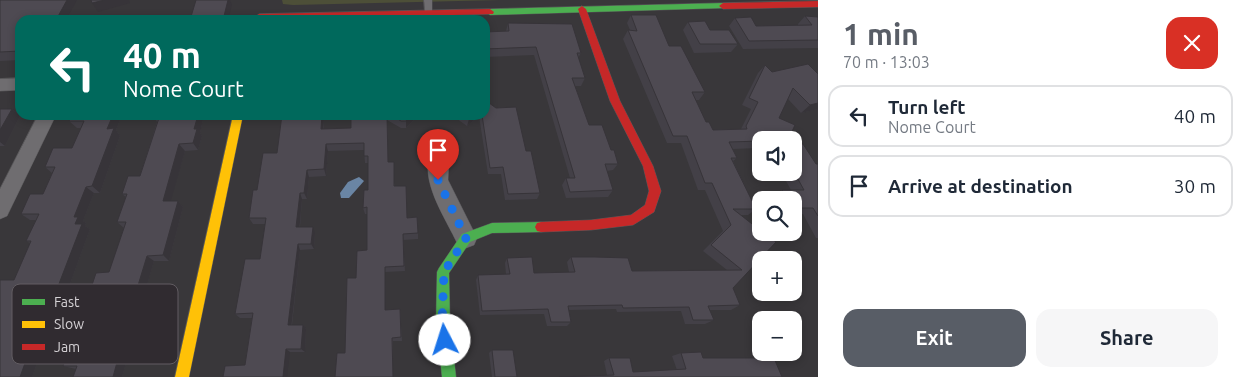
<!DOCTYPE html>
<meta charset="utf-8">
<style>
body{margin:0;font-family:Ubuntu,sans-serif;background:#f6f6f7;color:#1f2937;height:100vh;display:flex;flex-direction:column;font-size:19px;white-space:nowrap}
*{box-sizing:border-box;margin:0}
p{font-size:16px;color:#747a83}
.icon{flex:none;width:28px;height:28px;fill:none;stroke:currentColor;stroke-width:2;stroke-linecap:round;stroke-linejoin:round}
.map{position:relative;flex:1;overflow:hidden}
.side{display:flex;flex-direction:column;background:#fff;width:425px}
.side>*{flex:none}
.banner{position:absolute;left:15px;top:15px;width:475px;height:105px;border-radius:15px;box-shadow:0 2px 8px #0003;background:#00695c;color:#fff;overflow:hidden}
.tools{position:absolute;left:752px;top:131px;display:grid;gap:10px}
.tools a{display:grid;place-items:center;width:50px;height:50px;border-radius:10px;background:#fff;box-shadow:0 2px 8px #0003;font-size:25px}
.pin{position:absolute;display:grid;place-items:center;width:42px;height:42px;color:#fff;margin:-51px -21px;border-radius:50% 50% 50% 0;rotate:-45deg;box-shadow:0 0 5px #0007}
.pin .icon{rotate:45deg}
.me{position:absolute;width:55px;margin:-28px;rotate:355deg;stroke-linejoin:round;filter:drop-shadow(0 0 4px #0008)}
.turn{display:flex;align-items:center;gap:18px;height:105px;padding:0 25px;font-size:22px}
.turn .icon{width:65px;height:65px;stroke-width:2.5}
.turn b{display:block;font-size:35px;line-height:42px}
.round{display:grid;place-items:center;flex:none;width:52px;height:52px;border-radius:15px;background:#f6f6f7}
.head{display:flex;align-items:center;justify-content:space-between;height:85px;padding:0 25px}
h1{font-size:30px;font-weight:700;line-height:38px;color:#585d66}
.primary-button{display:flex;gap:10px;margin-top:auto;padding:10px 25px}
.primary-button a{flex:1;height:58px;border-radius:15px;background:#585d66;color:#fff;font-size:20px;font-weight:700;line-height:58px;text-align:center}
.primary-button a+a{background:#f6f6f7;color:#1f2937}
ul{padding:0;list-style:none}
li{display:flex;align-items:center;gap:15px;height:62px;margin:0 10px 8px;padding:0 15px;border:2px solid #e0e1e3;border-radius:15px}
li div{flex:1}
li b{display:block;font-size:19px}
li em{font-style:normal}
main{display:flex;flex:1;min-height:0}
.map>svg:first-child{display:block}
.green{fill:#4d4f38}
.water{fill:#6a85a4}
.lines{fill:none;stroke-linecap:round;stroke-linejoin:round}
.lane-casing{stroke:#575658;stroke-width:1}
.street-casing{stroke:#575658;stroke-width:1}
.fast-casing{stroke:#575658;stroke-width:1}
.slow-casing{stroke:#575658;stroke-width:1}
.jam-casing{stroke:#575658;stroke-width:1}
.lane{fill:#6f6d70;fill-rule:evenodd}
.street{fill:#6f6d70;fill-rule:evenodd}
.fast{fill:#4caf50;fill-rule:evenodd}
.slow{fill:#ffc107;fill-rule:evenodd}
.jam{fill:#c62828;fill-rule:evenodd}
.wall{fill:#434047}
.shaded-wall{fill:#373439}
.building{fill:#4e4a52;stroke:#373439}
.route{stroke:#1a73e8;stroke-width:9;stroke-dasharray:0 16.2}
.key{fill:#302b30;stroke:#625d62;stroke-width:1}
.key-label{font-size:14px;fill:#d5d2d5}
</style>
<main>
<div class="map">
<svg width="818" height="377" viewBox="0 0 818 377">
<rect width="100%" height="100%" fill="#39373a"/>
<!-- green -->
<polygon class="green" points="282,0 501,0 293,5 283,4"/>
<!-- water -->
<polygon class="water" points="359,177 364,181 349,198 341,198 340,193 348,182"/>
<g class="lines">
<!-- lane casing -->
<g class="lane-casing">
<polygon id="lane" points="424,0 432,0 432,15 429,15 425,13"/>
</g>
<!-- street casing -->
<g class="street-casing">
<g id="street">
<polygon points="20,78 20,90 0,91 0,79"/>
<polygon points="38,115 56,115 7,216 0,219 0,189"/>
<path d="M 439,147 L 446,149 L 449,155 L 448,180 L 477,238 L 474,245 L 466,248 L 458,245 C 446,218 417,179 432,149 Z"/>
</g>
</g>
<!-- fast casing -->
<g class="fast-casing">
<g id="fast">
<polygon points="723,3 726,4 726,8 490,15 486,12 490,9"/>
<polygon points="541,222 545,223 547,227 545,231 541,232 492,233 470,242 449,273 450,322 456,377 442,377 436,322 437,272 439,268 462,234 492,223"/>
</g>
</g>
<!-- slow casing -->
<g class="slow-casing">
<polygon id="slow" points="233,115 243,115 189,377 175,377"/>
</g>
<!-- jam casing -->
<g class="jam-casing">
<g id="jam">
<polygon points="818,1 818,7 723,9 719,6 723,3"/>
<polygon points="582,6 586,9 620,101 653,166 661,191 654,212 633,225 591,230 541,232 537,231 535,227 537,223 541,222 591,220 631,215 645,205 649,191 643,166 610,101 578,9"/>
<polygon points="490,9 494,12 493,14 259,20 255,17 259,14"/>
</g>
</g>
<!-- lane -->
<use href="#lane" class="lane"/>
<!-- street -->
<use href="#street" class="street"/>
<!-- fast -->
<use href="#fast" class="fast"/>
<!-- slow -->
<use href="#slow" class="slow"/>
<!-- jam -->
<use href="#jam" class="jam"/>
</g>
<!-- wall -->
<g class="wall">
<polygon points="0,0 20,20 20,60 0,61"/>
<polygon points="631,15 669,46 705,92 699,100 695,100 706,122 713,130 741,129 751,109 742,105 758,73 765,65 772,72 818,74 818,109 801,113 788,99 761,140 761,153 758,148 733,149 737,158 733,161 756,209 748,215 740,215 761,231 733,288 740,305 731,310 710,310 714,320 705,324 685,324 681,311 617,312 616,309 569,310 571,322 567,326 547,326 544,314 480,315 476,280 478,275 506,275 505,263 507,258 534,273 569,272 567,262 571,257 632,271 727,270 703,251 723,231 705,190 698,190 681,143 667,143 623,39 628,30 630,30 627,23"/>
<polygon points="805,16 818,17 818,48 743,49 729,26 735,18 756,26 798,25 798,24"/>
<polygon points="688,22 710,30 738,44 731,52 694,53 683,30"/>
<polygon points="508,23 581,53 578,58 585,78 581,86 575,86 589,125 611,150 618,164 613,170 607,171 613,190 608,197 566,198 562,185 566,178 570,178 534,55 485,57 485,32 506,31"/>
<polygon points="0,109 12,109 20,116 5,146 0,146"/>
<polygon points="72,115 122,115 116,130 120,136 100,193 94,193 83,221 86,223 85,226 90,229 62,306 54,306 35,357 39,358 32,377 0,377 14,280 30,243 26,241 36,220 30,220 21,214 43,194 52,173 45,167 72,148 81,128 77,128 69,121"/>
<polygon points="156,115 204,115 200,133 202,136 198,150 185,151 170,201 178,201 183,207 169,261 154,261 141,305 156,309 150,332 135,332 122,377 73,377 76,369 63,366 81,349 100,292 91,288 109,272 124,228 117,222 126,197 122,194 140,176 157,122 155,118"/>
<polygon points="282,115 323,115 324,119 324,129 351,128 380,116 379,115 415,115 415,119 406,128 401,128 387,120 388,162 395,186 407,218 418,233 418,239 403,240 405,271 385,272 386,310 400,309 402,341 393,341 393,377 335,377 345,353 356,278 367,250 367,214 365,214 363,208 368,190 368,163 365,163 364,150 328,151 326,176 309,177 307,199 302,199 300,227 315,233 314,249 300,250 292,325 303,325 306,329 305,352 290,352 245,365 252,318 240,318 235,314 260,259 265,224 253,224 249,218 257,190 277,153"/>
<polygon points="453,115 485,115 526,151 540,193 537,199 505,200 501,174 488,174 479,116 467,126 453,116"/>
<polygon points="794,144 816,164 818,164 818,238 816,238 803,214 794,214 794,200 774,200 773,197 782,190 791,190 781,172 794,172"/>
<polygon points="492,350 517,377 492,377 489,353"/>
<polygon points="681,353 703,358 782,377 607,375 604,361 609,358 633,372 677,370 672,356"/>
</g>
<!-- shaded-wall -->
<g class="shaded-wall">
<polygon points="67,0 77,0 66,20 56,20"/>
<polygon points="105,0 129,0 130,3 98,12 92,3"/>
<polygon points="228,0 230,0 232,5 228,20 223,20"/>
<polygon points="818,103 818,109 801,113 810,105"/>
<polygon points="12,109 20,116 5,146 0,142 0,130"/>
<polygon points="113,115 122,115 116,130 120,136 100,193 92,186 107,129"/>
<polygon points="198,115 204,115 200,133 202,136 198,150 193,143 194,129"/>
<polygon points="322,115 323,115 324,119 323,136 321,129"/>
<polygon points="411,115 415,115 415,119 406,128 406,121"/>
<polygon points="473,115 480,115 467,126 469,119"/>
<polygon points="179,144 185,151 169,207 163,201"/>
<polygon points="326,144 328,151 326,176 324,169"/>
<polygon points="307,170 309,177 307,199 304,193"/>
<polygon points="86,187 94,193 83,221 86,223 85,226 90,229 62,306 52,302 75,224 74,217"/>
<polygon points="300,193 302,199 299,233 296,227"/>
<polygon points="178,201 183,207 169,261 163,255"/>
<polygon points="313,227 315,233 314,249 311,244"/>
<polygon points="298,244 300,250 291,329 288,325"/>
<polygon points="147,256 154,261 140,309 132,305"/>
<polygon points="385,267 385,272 386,314 385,310"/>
<polygon points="44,302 54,306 35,357 39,358 32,377 20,377 24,355"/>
<polygon points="149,305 156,309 150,332 143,328"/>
<polygon points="303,325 306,329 305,352 301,349"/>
<polygon points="126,329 135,332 122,377 113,377"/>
<polygon points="286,349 290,352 287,377 283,377"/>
</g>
<!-- building -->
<g class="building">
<polygon points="0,0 67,0 56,20 20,20 20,51 0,52"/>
<polygon points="91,0 105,0 92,3"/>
<polygon points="196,0 228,0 223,20 190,20"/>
<polygon points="631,15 656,15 669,46 681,46 705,92 692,92 706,122 709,122 713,130 747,129 746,126 758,102 749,98 765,65 772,72 808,64 818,74 818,103 810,105 793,88 779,118 795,125 788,140 761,140 761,141 729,142 737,158 731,158 756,209 733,209 761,231 761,232 763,232 776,242 733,288 740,305 708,306 714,320 693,320 689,307 623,308 622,305 568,306 571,322 551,322 548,309 482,311 478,275 510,274 507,258 532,257 534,273 575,272 571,257 595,257 628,258 632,271 742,270 711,245 731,225 712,183 705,183 687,136 673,136 628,30 637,31"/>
<polygon points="805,16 818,17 818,40 749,41 735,18 751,17 756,26 812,25"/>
<polygon points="705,21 710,30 729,30 738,44 700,44 688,22"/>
<polygon points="508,23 572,24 581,53 577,53 585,78 572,78 589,125 602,125 611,150 614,150 618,164 605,164 613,190 570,192 566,178 575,178 536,47 485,49 485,32 509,31"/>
<polygon points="485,100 496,108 516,107 526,151 531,151 540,193 508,194 503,167 490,168 482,115 485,115"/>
<polygon points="0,109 12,109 0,130"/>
<polygon points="72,115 113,115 107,129 114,128 92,186 86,187 74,217 78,217 75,224 82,224 52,302 44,302 24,355 28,355 20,377 0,377 0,280 14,280 31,241 26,241 39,214 21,214 30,194 43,194 55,167 45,167 53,148 72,148 84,121 69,121"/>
<polygon points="156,115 198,115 194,129 197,129 193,143 179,144 163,201 178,201 163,255 147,256 132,305 149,305 143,328 126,329 113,377 73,377 77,366 63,366 69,349 81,349 101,287 91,288 96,273 109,272 126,222 117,222 127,194 122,194 128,176 140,176 159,118 155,118"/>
<polygon points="282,115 322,115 321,129 351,128 351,117 387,116 388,162 394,162 394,186 406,186 407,218 417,217 418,233 403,234 404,266 385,267 385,310 400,309 401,337 392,338 393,377 335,377 337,353 345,353 347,278 356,278 357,251 367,250 367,207 363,208 364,190 368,190 368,156 364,156 364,143 326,144 324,169 307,170 304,193 300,193 296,227 313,227 311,244 298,244 288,325 303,325 301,349 286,349 283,377 223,377 225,366 245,365 253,313 235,314 245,259 260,259 266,218 249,218 253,190 257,190 263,153 277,153"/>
<polygon points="391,115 411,115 406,121 401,121"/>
<polygon points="463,115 473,115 469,119"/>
<polygon points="794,144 803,144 816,164 818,164 818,216 813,208 794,208 794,200 787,200 782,190 804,190 794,172"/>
<polygon points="492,350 513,350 517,377 495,377"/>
<polygon points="701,352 703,358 774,358 782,377 559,377 614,375 609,358 630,358 633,372 686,369 681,353"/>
</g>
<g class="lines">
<!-- route -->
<polyline class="route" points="438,180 466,238 444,272 442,322 445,340"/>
</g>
<!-- legend -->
<rect x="12" y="284" width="166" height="80" rx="8" class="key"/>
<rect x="22" y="299" width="23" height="6" fill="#4caf50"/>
<rect x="22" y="321" width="23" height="7" fill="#ffc107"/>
<rect x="22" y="344" width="23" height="6" fill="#c62828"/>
<g class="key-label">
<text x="54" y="307">Fast</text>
<text x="54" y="329">Slow</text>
<text x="54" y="352">Jam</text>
</g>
</svg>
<div class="tools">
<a><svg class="icon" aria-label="sound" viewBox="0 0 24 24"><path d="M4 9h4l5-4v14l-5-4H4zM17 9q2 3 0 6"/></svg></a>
<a><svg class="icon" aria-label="search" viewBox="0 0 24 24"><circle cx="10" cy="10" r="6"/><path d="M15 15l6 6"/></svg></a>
<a>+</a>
<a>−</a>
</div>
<div class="pin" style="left:438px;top:180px;background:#d93025"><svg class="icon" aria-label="arrive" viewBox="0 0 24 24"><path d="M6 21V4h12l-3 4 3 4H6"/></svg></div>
<svg class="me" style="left:445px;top:340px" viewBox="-20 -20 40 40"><circle r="19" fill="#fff"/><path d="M0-13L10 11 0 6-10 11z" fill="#1a73e8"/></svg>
<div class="banner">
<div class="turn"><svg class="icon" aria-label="left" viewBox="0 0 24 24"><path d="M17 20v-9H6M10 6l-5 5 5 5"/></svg><div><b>40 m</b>Nome Court</div></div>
</div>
</div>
<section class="side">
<div class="head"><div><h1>1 min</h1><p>70 m · 13:03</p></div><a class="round" style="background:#d93025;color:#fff"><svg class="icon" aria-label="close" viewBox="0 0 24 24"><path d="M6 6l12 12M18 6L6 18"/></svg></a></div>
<ul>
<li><svg class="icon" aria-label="left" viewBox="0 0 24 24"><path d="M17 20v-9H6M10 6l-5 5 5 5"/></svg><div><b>Turn left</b><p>Nome Court</p></div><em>40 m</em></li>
<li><svg class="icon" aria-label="arrive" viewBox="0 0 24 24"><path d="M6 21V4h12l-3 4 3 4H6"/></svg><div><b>Arrive at destination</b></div><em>30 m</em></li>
</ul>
<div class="primary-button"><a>Exit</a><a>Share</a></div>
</section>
</main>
